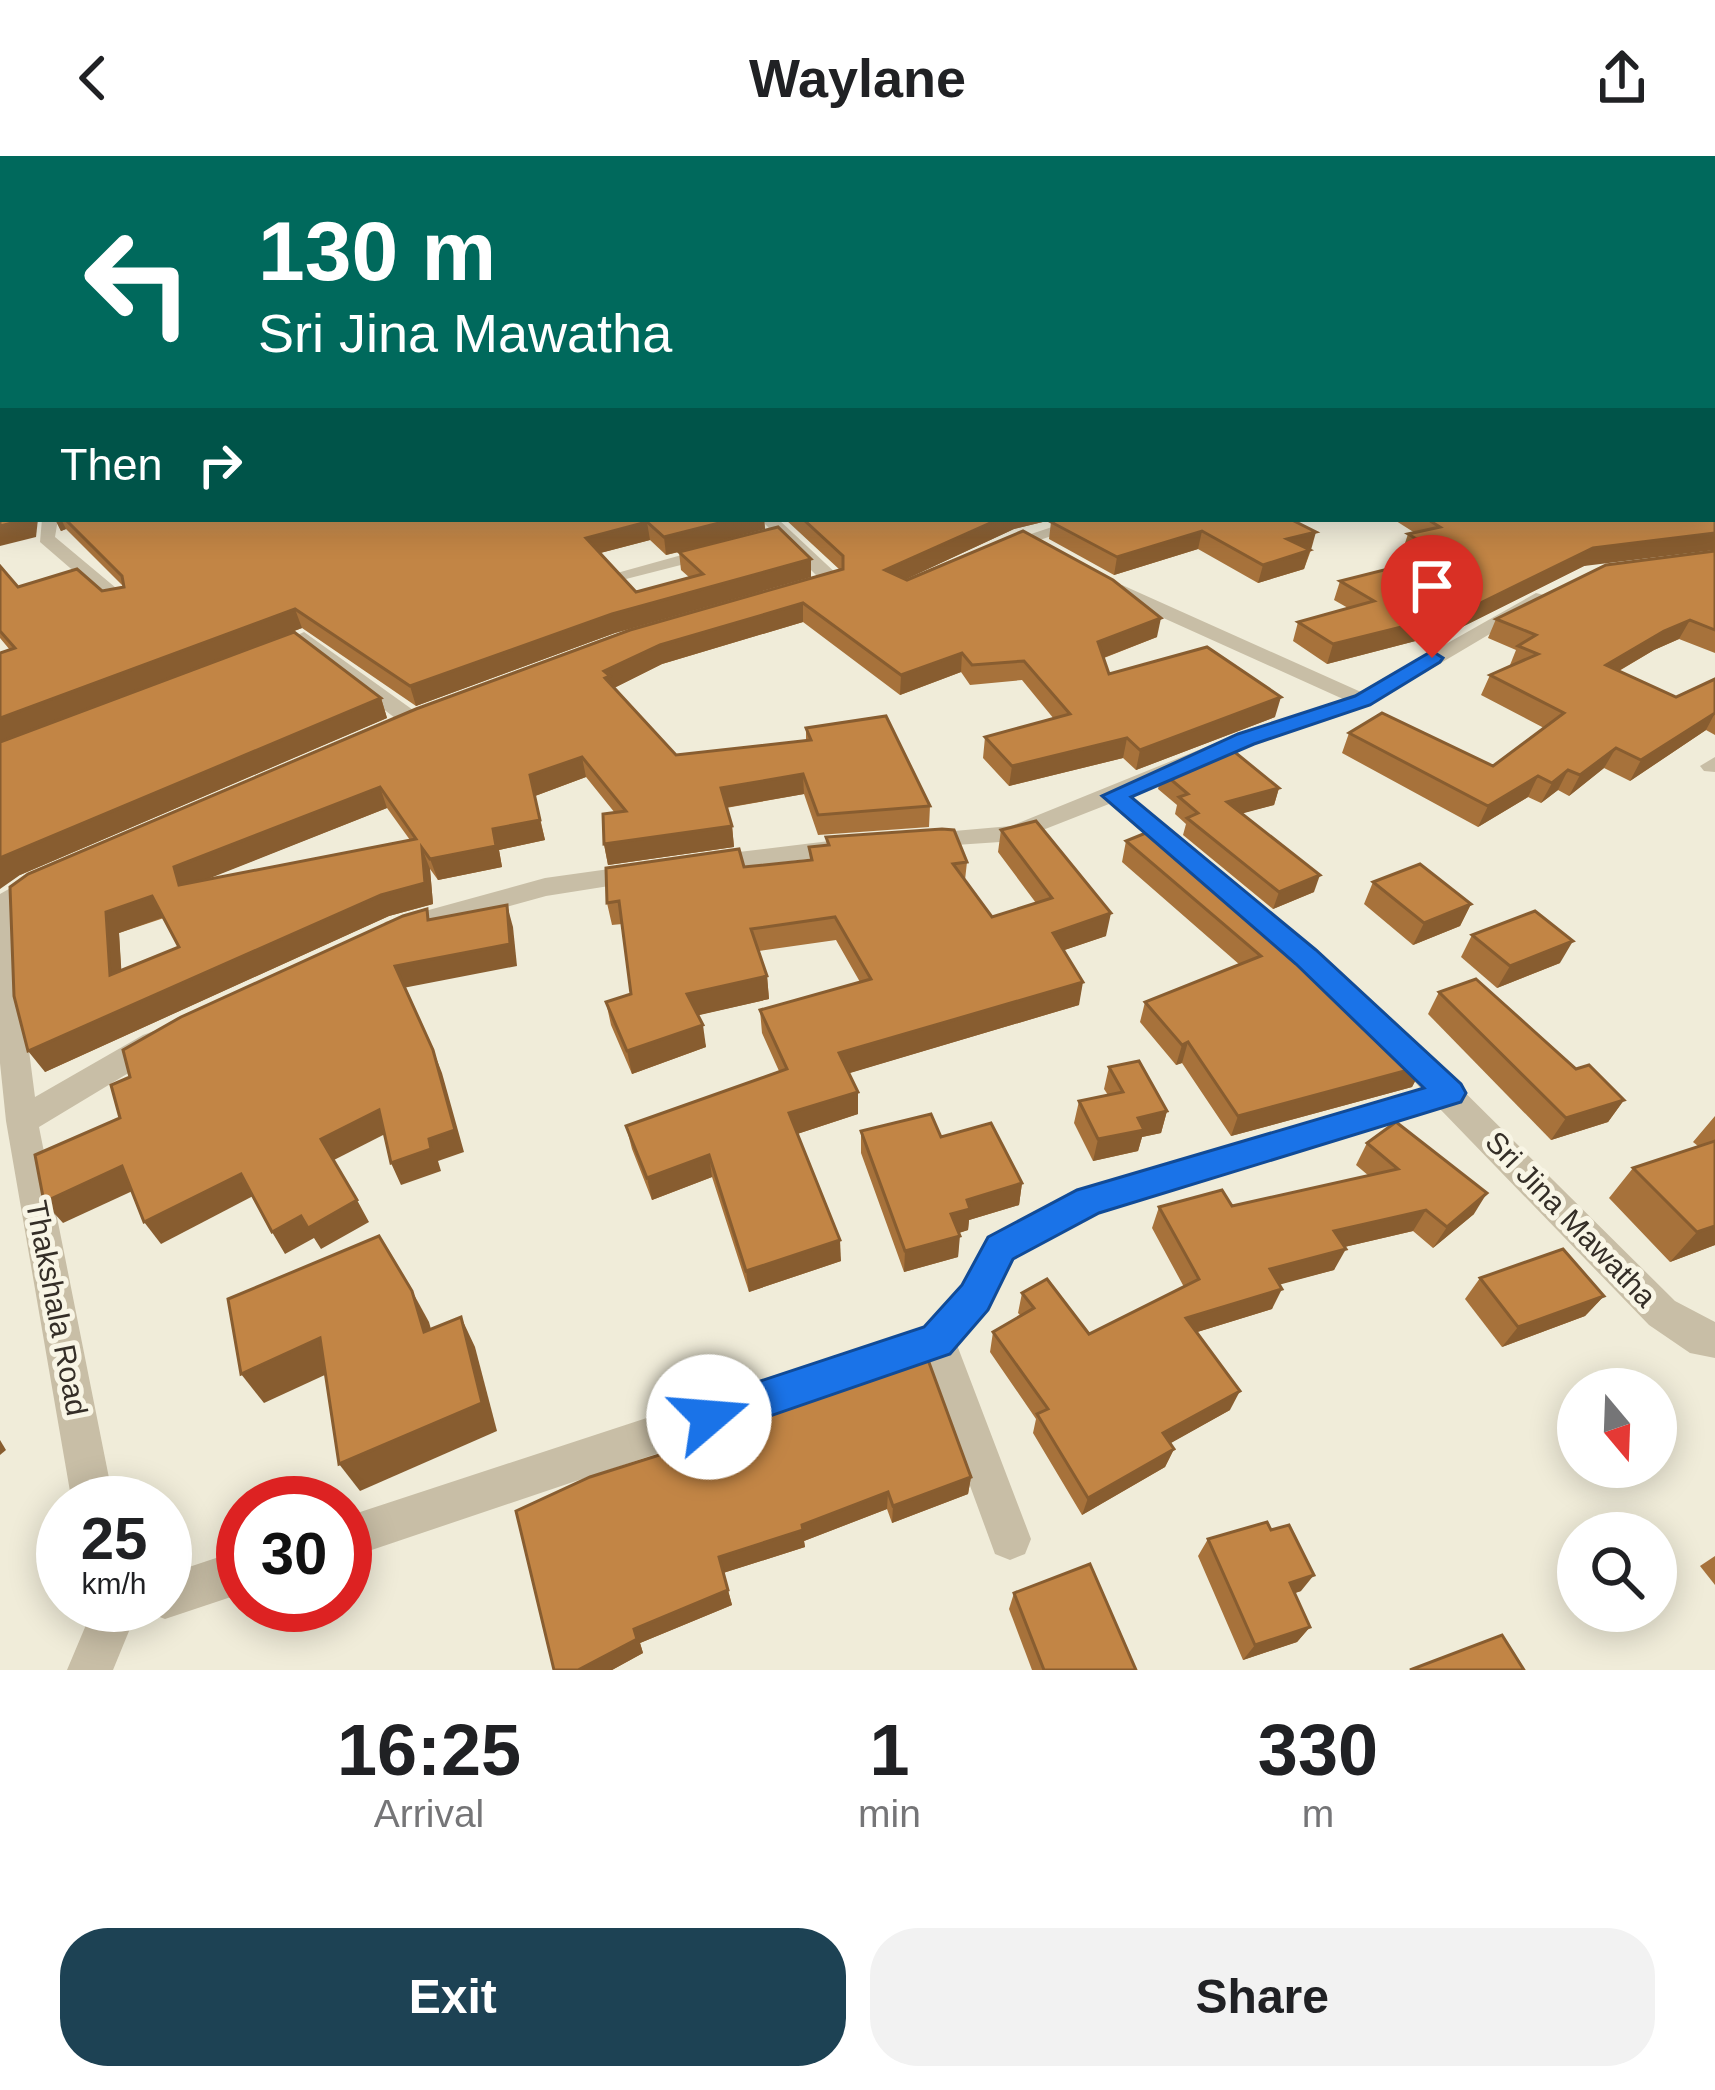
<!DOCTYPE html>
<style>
body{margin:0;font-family:Arial,sans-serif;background:#f2f2f2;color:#202124;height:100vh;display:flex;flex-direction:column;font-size:45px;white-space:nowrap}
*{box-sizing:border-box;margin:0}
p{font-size:39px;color:#757577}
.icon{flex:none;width:66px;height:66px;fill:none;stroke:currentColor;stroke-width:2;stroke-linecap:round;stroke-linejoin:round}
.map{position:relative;height:1514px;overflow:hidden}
.panel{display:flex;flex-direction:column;background:#fff;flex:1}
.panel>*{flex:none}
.hud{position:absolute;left:0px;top:0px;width:1716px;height:366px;box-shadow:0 6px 30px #0003;background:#00695c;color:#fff;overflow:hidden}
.needle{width:78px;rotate:161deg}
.buttons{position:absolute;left:1557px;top:1212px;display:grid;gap:24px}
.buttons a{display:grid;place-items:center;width:120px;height:120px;border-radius:50%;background:#fff;box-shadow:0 6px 30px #0003;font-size:60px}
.speed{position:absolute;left:36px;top:1320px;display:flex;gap:24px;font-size:60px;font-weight:700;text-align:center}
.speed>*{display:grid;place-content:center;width:156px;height:156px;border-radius:50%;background:#fff;box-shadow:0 6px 30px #0003;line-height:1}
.speed small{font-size:30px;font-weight:400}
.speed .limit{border:18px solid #d22;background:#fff;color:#111}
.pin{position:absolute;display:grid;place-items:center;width:102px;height:102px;color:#fff;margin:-123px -51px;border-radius:50% 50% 50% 0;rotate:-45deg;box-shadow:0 0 12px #0007}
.pin .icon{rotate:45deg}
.me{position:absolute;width:132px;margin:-66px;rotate:72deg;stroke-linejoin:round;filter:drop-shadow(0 0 9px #0008)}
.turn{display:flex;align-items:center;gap:42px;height:252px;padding:0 60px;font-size:54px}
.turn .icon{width:156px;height:156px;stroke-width:2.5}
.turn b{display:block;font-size:84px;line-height:102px}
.then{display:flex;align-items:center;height:114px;padding:0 60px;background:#0003;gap:24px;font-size:45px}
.eta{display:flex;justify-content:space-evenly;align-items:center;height:204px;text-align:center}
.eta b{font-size:72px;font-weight:700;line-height:84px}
.button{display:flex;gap:24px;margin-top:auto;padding:24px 60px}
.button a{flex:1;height:138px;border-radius:48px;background:#1d4254;color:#fff;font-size:48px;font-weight:700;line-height:138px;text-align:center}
.button a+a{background:#f2f2f2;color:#202124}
header{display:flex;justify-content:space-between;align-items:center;height:156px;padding:0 60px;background:#fff;font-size:54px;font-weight:700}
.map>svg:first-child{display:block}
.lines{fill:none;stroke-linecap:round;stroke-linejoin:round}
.minor{fill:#c8bea6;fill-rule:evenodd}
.wall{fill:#a7723b;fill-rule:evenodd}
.shaded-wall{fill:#885d30}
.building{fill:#c28545;stroke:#885d30;stroke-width:3;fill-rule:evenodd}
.route{fill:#1a73e8;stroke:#114b97;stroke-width:3}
.labels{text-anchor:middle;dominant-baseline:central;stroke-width:10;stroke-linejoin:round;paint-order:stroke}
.street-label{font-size:30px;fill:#342e27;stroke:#f8f5e5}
</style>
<header><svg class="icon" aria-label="back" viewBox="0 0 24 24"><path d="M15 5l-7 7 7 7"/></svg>Waylane<svg class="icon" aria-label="share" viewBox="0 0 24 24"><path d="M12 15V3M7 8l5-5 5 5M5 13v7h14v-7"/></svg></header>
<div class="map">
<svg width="1715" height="1514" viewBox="0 0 1715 1514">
<rect width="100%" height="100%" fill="#f0ecd9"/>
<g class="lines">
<!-- minor -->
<g class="minor">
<polygon points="42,363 58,363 55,381 128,442 128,450 114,450 40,386"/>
<polygon points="760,363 778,363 840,421 840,429 826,429"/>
<polygon points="1076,363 1102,363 1007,395 992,391"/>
<polygon points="714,390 723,395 720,399 626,423 617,417"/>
<polygon points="1108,429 1122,429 1361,536 1536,437 1552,441 1370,549 1254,588 1128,640 1188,688 1192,694 1188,700 1170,700 1109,648 1015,685 911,692 907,686 911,680 920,678 1011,670 1238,578 1343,543 1108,437"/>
<polygon points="304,476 420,559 420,569 404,569 302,490 272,501 262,495"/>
<polygon points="1715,601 1715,616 1704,615 1700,610"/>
<polygon points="846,683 855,685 859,691 855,697 705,716 692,708 705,700"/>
<polygon points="638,709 647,712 651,718 647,724 546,740 395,782 381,773 385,766 545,722"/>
<polygon points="39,716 52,725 20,750 20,825 35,941 143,879 154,875 165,879 169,887 165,895 39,971 114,1347 72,1347 6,965 0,907 0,738"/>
<polygon points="1218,718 1227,721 1326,804 1330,811 1326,818 1306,818 1209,733 1205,727 1209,721"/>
<polygon points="1396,875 1407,879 1675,1145 1715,1166 1715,1202 1690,1197 1649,1169 1440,953 1099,1057 1013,1103 988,1153 957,1189 1031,1383 1025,1398 1010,1404 995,1398 925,1207 345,1403 345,1361 924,1171 962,1129 987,1081 1078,1034 1421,933 1381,887 1385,879"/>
<polygon points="243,1393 243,1437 165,1463 149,1457 146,1449 165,1449 165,1419"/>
<polygon points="90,1449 134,1449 136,1458 113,1514 67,1514 91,1457"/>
</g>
</g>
<!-- wall -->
<g class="wall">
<path d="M 55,363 L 764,363 L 765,373 L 693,392 L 811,421 L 615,477 L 416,550 L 302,472 L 88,553 L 381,542 L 387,562 L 20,719 L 10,494 L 0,482 L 0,410 L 18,431 L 102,435 L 124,431 L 66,373 L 61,375 ZM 650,384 L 666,399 L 679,396 L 681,414 L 690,422 L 636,436 L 600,397 Z"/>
<path d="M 785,363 L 1055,363 L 1014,373 L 906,423 L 1157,481 L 1104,502 L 1109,518 L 1275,561 L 1136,614 L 1123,602 L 1009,630 L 983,602 L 985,581 L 1054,563 L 1022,524 L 970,529 L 961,516 L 900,539 L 803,466 L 662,508 L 614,532 L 676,599 L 806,585 L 806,572 L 930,650 L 929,671 L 818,679 L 804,638 L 726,652 L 732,670 L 734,691 L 608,709 L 604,688 L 615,657 L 586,621 L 535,640 L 545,684 L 499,694 L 502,711 L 438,724 L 430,713 L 433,748 L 389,760 L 45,916 L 10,731 L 840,414 ZM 387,652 L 410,684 L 206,723 ZM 164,762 L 179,791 L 121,814 L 119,777 Z"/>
<polygon points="1290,363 1311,394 1304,413 1258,427 1198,393 1114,419 1049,383 1051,366"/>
<polygon points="1393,363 1713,363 1584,410 1454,475 1327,508 1293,485 1298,466 1348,452 1334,444 1340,425 1418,406 1402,396 1408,378 1415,377"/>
<polygon points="1715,395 1715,497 1679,483 1654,494 1619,515 1676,541 1715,523 1715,579 1706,574 1630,625 1604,612 1569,640 1558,634 1541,647 1528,641 1478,671 1342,597 1349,577 1493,610 1544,572 1481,539 1490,519 1511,510 1510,509 1516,494 1488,482 1496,463"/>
<polygon points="1162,616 1279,632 1274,649 1242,657 1314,736 1273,753 1183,679 1186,668 1175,658 1177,649 1158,633"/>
<polygon points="1001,674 1106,780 1064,794 1079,849 849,917 858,958 797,978 841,1105 749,1136 712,1021 652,1044 632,993 626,970 779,915 762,877 760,854 860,826 836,784 759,795 767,820 769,843 698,859 706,891 632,918 611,869 606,846 631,838 622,768 612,769 607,747 744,711 810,704 809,691 827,689 826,681 967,706 965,724 992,761 1036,747 998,696"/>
<polygon points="1126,685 1245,752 1423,910 1412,931 1231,980 1182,907 1176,909 1140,866 1145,846 1240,809 1122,706"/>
<polygon points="1373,726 1471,748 1460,770 1413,789 1364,748"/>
<polygon points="1472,779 1560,807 1497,832 1461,801"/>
<polygon points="1439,836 1576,913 1624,944 1608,966 1551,984 1428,858"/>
<polygon points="1109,911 1167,955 1161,977 1142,981 1138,995 1093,1005 1074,967 1079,945 1108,939 1104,933"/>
<polygon points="1715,960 1715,1089 1670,1106 1609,1042 1633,1012 1698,990 1693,986"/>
<polygon points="861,975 941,981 1022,1027 1019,1049 969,1064 968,1074 959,1077 958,1101 904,1116 861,997"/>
<polygon points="1367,987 1474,1058 1433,1092 1413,1075 1344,1091 1334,1114 1279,1128 1272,1153 1197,1176 1230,1254 1170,1287 1174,1293 1165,1311 1082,1359 1033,1277 1036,1263 990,1196 993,1176 1021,1160 1018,1157 1022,1137 1089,1178 1184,1131 1152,1072 1159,1051 1232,1050 1369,1020 1356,1009"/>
<polygon points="1480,1122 1604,1140 1585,1160 1502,1191 1465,1143"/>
<polygon points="808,1241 971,1321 968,1338 892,1367 887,1353 804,1385 805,1391 723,1417 732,1449 640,1487 643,1497 612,1514 554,1514 767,1265 765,1246"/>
<polygon points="1208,1383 1301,1435 1295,1437 1310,1471 1297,1486 1243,1504 1198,1400"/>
<polygon points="1715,1400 1715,1429 1700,1410"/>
<polygon points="1014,1437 1136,1514 1032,1514 1009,1453"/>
</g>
<!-- shaded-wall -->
<g class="shaded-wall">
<polygon points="27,363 38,363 36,381 0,390 0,370"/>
<polygon points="55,363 61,363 66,373 61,375"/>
<polygon points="735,363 764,363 765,373 666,399 664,381"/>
<polygon points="999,363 1055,363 1014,373 885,433 885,414"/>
<polygon points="647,366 650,384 589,400 586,382"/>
<polygon points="1202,375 1198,393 1114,419 1117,401"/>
<polygon points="1316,376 1311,394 1282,401 1287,383"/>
<polygon points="1715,377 1715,394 1584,410 1454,475 1327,508 1333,488 1593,392"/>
<polygon points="1310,394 1304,413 1258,427 1263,409"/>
<polygon points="811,403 811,421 615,477 416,550 410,530 612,458"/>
<polygon points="803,447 803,466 662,508 612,533 613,540 604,515 660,489"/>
<polygon points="295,453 302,472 0,586 0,562"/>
<polygon points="1161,462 1157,481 1095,505 1098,486"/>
<polygon points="1690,464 1679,483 1654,494 1596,528 1606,509 1664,475"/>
<polygon points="962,497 961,516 900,539 901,519"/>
<polygon points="1281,541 1275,561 1136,614 1140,594"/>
<polygon points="381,542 387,562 20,719 0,733 0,702 6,698"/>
<polygon points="1715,557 1706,574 1630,625 1641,604"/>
<polygon points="1127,582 1123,602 1009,630 1012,610"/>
<polygon points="1616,592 1604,612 1569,640 1580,619"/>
<polygon points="582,601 586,621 535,640 530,619"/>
<polygon points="1568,614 1558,634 1541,647 1552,627"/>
<polygon points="803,618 804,638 723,652 721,632"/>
<polygon points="1538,620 1528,641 1478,671 1488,650"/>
<polygon points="380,631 387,652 185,732 179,729 174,711"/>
<polygon points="1279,632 1274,649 1222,663 1227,646"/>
<polygon points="540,664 545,684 499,694 502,711 438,724 430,703 493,673"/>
<polygon points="732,670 734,691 608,709 604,688"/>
<polygon points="422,692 430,713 433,748 389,760 45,916 28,895"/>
<polygon points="1320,719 1314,736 1273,753 1279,736"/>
<polygon points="152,740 164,761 119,777 123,840 110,819 106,756"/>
<polygon points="1471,748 1460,770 1413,789 1424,767"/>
<polygon points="507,749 513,771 517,810 403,832 395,810"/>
<polygon points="1111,757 1106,780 1050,799 1053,777"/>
<polygon points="1573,785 1560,807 1497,832 1510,810"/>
<polygon points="767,820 769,843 691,861 687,838"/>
<polygon points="1083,826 1079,849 840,920 839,897"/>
<polygon points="703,869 706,891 632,918 627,895"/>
<polygon points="1188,886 1182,907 1176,909 1182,889"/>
<polygon points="433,894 442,917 464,996 438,1005 441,1015 401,1029 391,1007 429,983"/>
<polygon points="1423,910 1412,931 1231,980 1238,960"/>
<polygon points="858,936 858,958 791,980 789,957"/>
<polygon points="1624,944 1608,966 1551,984 1566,962"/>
<polygon points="379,954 389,976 332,1005 321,983"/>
<polygon points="1167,955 1161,977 1142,981 1138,995 1093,1005 1098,983 1138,962"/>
<polygon points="709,999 712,1021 652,1044 647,1022"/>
<polygon points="122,1010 139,1032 63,1067 44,1046"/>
<polygon points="241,1018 255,1039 161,1088 144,1066"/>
<polygon points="1022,1027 1019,1049 969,1064 968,1074 949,1080 951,1058 967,1044"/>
<polygon points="1487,1037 1474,1058 1433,1092 1447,1071"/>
<polygon points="357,1044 369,1066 321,1093 314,1082 285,1098 272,1076 301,1060"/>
<polygon points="1426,1054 1413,1075 1323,1096 1334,1075"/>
<polygon points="1715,1070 1715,1089 1670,1106 1697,1076"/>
<polygon points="960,1080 958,1101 904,1116 905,1095"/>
<polygon points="840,1084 841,1105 749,1136 746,1115"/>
<polygon points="1346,1093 1334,1114 1260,1134 1270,1113"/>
<polygon points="1282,1133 1272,1153 1178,1182 1186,1162"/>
<polygon points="412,1135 429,1166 440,1206 424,1176"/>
<polygon points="1604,1140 1585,1160 1502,1191 1518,1171"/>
<polygon points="461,1161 475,1191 497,1275 360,1335 339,1308"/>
<polygon points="320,1182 340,1212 264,1247 241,1218"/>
<polygon points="1240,1235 1230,1254 1155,1296 1163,1277"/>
<polygon points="0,1284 6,1294 0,1299"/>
<polygon points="1174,1293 1165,1311 1082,1359 1088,1342"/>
<polygon points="971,1321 968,1338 892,1367 893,1350"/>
<polygon points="888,1336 887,1353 804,1385 805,1391 723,1417 719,1401"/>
<polygon points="1314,1419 1301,1435 1277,1443 1290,1427"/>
<polygon points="728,1434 732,1449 640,1487 643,1497 612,1514 578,1514 634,1473"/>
<polygon points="1310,1471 1297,1486 1243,1504 1255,1489"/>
</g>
<!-- building -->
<g class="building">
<polygon points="0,170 3,170 3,228 0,229"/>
<polygon points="1713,170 1715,170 1715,377 1593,392 1462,456 1333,488 1298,466 1374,445 1340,425 1444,399 1408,378 1440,371 1427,363 1713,363"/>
<polygon points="0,243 3,244 3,363 27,363 0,370"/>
<polygon points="65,363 735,363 664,381 647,366 586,382 636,436 703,418 679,396 778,371 811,403 612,458 410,530 295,453 0,562 0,497 15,492 0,475 0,410 18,431 77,413 102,435 124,431 122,420"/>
<path d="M 803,363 L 999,363 L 885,414 L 907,424 L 1023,375 L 1113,424 L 1161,462 L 1098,486 L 1109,518 L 1207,491 L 1281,541 L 1140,594 L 1127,582 L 1012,610 L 985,581 L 1070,558 L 1024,505 L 972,509 L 962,497 L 901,519 L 803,447 L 660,489 L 604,515 L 610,520 L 605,522 L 676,599 L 811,584 L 806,572 L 886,560 L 930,650 L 818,659 L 803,618 L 721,632 L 732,670 L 604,688 L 603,658 L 626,655 L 582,601 L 530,619 L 540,664 L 493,673 L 496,690 L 430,703 L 422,692 L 425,727 L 381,739 L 28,895 L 14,840 L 10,731 L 28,718 L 416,553 L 630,474 L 843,413 L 843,400 ZM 380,631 L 416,683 L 179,729 L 174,711 ZM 152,740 L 179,791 L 110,819 L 106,756 Z"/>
<polygon points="1058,363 1290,363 1316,376 1287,383 1310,394 1263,409 1202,375 1117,401 1051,366"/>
<polygon points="1715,395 1715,474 1690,464 1664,475 1606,509 1676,541 1715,523 1715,557 1641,604 1616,592 1580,619 1568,614 1552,627 1538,620 1488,650 1349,577 1382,557 1493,610 1564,557 1490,519 1538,498 1518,490 1536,479 1496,463 1606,409"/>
<polygon points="294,476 381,542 0,702 0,586"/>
<polygon points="1226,589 1279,632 1227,646 1320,719 1279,736 1187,662 1198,657 1179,641 1188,638 1162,616"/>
<polygon points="1036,665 1111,757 1053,777 1083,826 839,897 858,936 789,957 840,1084 746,1115 709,999 647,1022 626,970 787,913 760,854 871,823 835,761 751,773 767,820 687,838 703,869 627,895 606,846 631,838 619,745 607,747 606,712 739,693 744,711 812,704 809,691 829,689 826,681 942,673 954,674 967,706 953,708 992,761 1052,742 1001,674"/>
<polygon points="1158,672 1247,746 1241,749 1290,790 1301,791 1423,910 1238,960 1188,886 1182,889 1145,846 1261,800 1126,685"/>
<polygon points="1420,708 1471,748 1424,767 1373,726"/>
<polygon points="507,749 510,788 395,810 433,894 455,974 429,983 431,993 391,1007 379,954 321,983 357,1044 308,1072 301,1060 272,1076 241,1018 144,1066 122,1010 44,1046 35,999 120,962 111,929 130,921 123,894 181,861 403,760 427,753 428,764"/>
<polygon points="1535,755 1573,785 1510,810 1472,779"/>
<polygon points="1476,823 1576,913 1589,909 1624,944 1566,962 1439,836"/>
<polygon points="1139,905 1167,955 1138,962 1144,974 1098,983 1079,945 1123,936 1109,911"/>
<polygon points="931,958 941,981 991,967 1022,1027 967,1044 970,1053 951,1058 960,1080 905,1095 861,975"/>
<polygon points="1396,966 1487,1037 1447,1071 1426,1054 1334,1075 1346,1093 1270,1113 1282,1133 1186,1162 1240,1235 1163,1277 1174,1293 1088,1342 1037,1258 1048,1253 993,1176 1034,1152 1022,1137 1047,1123 1089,1178 1199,1123 1159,1051 1222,1034 1232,1050 1398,1013 1367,987"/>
<polygon points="1715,985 1715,1070 1697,1076 1633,1012"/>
<polygon points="379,1080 412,1135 424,1176 461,1161 482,1247 339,1308 320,1182 241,1218 228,1143"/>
<polygon points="1563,1093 1604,1140 1518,1171 1480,1122"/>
<polygon points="927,1201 971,1321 893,1350 888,1336 802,1369 803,1374 719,1401 728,1434 634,1473 637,1483 578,1514 554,1514 516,1355 590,1321 770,1264 765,1246 806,1233 808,1241"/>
<polygon points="1267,1366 1271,1374 1289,1369 1314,1419 1290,1427 1310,1471 1255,1489 1208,1383"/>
<polygon points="1090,1408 1136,1514 1044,1514 1014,1437"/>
<polygon points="1502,1479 1524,1514 1410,1514"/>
</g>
<!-- sky -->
<linearGradient id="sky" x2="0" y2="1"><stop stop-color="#7babd0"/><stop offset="0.45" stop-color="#f8f6ee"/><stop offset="1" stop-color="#f8f6ee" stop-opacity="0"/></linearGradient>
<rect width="1715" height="382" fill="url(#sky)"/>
<!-- route -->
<polygon class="route" points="1432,495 1443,502 1440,506 1370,549 1254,588 1131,641 1316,794 1461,928 1466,937 1461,946 1099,1057 1013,1103 988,1154 950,1198 709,1281 694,1275 688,1261 694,1247 924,1171 962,1129 988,1081 1077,1034 1424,932 1296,808 1102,640 1238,578 1355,540"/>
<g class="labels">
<!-- street labels -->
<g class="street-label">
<text transform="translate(1571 1063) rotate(46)">Sri Jina Mawatha</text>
<text transform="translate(57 1152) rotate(79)">Thakshala Road</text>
</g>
</g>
</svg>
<div class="buttons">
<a><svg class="needle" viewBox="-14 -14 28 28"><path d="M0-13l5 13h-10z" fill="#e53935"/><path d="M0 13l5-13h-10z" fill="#757577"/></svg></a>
<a><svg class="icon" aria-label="search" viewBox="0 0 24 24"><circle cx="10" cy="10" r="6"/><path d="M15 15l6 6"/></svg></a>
</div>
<div class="speed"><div>25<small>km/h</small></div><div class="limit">30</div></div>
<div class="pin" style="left:1432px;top:502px;background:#d93025"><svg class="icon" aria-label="arrive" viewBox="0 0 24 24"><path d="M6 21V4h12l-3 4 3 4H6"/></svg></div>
<svg class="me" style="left:709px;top:1261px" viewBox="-20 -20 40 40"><circle r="19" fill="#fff"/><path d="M0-13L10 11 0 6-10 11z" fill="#1a73e8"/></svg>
<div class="hud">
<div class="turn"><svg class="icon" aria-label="left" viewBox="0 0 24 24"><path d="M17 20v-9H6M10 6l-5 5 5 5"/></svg><div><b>130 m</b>Sri Jina Mawatha</div></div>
<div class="then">Then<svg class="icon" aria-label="right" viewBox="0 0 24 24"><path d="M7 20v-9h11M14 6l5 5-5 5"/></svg></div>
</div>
</div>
<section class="panel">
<div class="eta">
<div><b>16:25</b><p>Arrival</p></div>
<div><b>1</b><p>min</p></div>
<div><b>330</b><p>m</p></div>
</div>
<div class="button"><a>Exit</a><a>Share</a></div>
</section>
